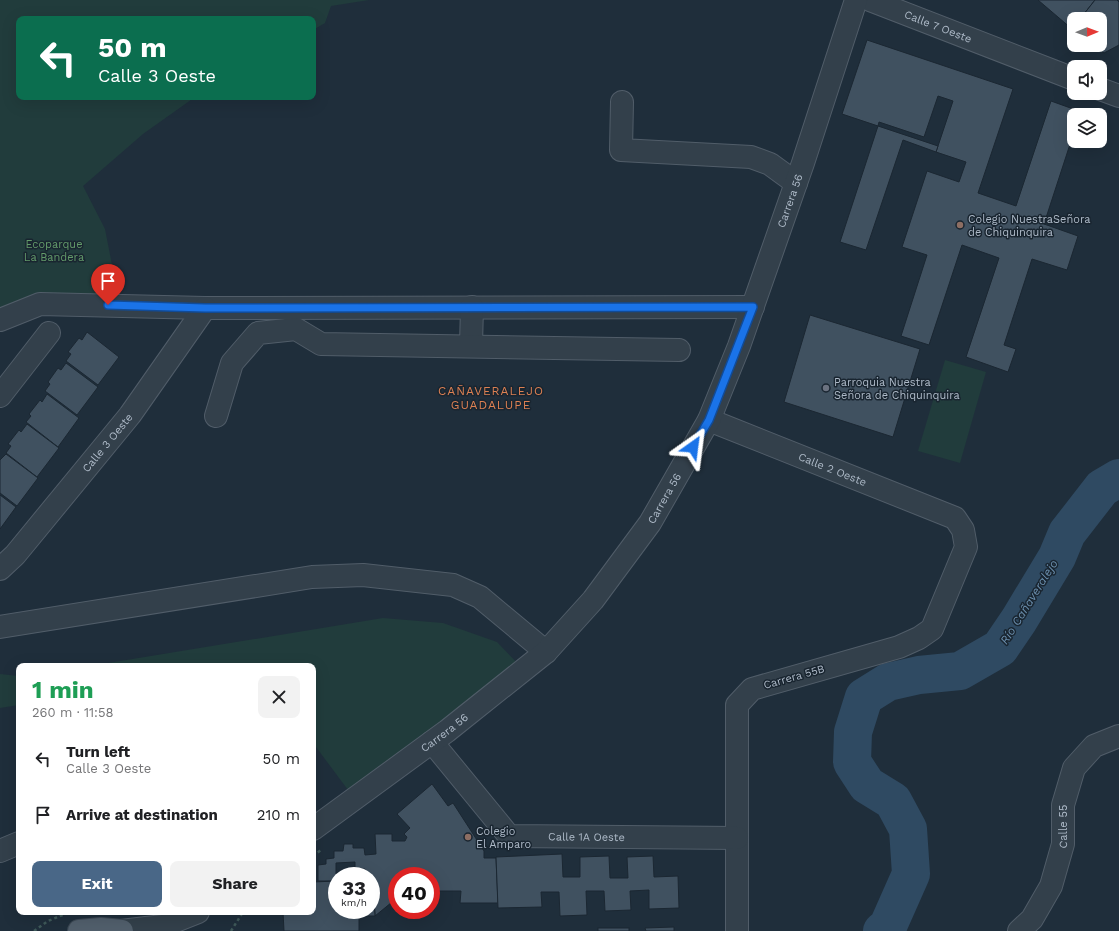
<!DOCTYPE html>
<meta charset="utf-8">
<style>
body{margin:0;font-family:"Work Sans",sans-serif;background:#f2f2f2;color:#202124;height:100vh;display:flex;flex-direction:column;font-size:15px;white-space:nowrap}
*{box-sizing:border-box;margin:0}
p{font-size:13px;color:#757577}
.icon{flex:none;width:22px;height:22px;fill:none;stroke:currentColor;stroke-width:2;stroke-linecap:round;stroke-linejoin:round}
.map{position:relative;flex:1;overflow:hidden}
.panel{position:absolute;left:16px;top:663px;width:300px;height:252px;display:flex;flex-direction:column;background:#fff;border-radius:8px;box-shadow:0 4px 16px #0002}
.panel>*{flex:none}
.hud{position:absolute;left:16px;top:16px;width:300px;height:84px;border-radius:8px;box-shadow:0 4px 16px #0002;background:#0b6e4f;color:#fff;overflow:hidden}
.needle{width:26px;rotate:89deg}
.controls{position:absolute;left:1067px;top:12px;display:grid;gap:8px}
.controls a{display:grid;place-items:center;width:40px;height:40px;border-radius:8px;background:#fff;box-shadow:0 4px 16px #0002;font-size:20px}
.speed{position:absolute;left:328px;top:867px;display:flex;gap:8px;font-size:20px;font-weight:700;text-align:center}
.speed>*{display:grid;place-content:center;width:52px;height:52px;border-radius:50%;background:#fff;box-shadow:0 4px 16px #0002;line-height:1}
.speed small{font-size:10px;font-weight:400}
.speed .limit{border:6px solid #d22;background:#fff;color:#111}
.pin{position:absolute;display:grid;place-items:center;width:34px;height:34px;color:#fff;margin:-41px -17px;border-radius:50% 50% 50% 0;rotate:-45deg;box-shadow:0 0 4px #0007}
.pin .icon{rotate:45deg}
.me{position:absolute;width:44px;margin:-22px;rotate:31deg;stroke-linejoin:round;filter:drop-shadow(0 0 3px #0008)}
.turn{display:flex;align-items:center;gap:14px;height:84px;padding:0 16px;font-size:18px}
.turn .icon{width:52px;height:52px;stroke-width:2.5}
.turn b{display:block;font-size:28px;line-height:34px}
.round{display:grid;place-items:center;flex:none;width:42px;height:42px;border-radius:8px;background:#f2f2f2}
.headline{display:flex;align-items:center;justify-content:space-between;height:68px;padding:0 16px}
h1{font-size:24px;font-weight:700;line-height:30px;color:#1e9e55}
.primary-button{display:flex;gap:8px;margin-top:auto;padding:8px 16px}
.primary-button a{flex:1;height:46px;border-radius:8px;background:#496787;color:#fff;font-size:16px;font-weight:700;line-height:46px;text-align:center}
.primary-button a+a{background:#f2f2f2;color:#202124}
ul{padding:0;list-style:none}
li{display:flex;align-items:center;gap:12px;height:56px;padding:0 16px}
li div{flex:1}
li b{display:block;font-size:15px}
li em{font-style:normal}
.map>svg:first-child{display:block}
.green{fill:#213c3c}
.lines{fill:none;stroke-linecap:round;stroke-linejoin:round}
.river{stroke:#2f4a62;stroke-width:38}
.building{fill:#405160;stroke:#1b2732}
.minor-casing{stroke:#515d69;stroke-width:24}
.major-casing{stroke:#3d4955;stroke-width:24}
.path{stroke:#3f5959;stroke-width:2.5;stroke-dasharray:3 3;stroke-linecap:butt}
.minor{stroke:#33404b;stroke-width:22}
.major{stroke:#515f6c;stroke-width:22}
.route-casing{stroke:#114b97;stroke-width:10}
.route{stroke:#1a73e8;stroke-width:7}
.education-dot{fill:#8d6e63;stroke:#192530;stroke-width:1.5}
.worship-dot{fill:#6b7280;stroke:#192530;stroke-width:1.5}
.labels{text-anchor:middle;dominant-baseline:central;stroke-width:3;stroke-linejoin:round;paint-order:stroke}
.street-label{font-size:11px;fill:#aebac8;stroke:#192530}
.poi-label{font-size:11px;fill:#aebac8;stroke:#192530;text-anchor:start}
.park-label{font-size:11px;fill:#639b6a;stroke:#192530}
.neighbourhood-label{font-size:12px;letter-spacing:1px;fill:#dd8153;stroke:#192530}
.water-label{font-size:12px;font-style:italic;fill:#6b8fae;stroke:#192530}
</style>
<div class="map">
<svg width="1119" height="931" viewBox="0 0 1119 931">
<rect width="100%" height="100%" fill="#1f2e3b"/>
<!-- green -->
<g class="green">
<polygon points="0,0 369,0 331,6 325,23 313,30 313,19 19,19 19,97 195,97 143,134 83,186 105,229 113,270 108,305 0,320"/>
<polygon points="945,360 986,372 960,463 918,451"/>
<polygon points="383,618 443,623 497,642 524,670 354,798 313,743 313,666 90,666"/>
<polygon points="0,674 19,676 19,705 0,708"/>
</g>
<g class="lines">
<!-- river -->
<polyline class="river" points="882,931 888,926 911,874 908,829 893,801 867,785 852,762 853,732 864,697 888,682 919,675 960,671 1000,648 1019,620 1057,557 1067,533 1102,488 1119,478"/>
</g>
<!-- building -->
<g class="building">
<polygon points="1038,0 1095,0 1080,19 1074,19 1072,29"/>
<polygon points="1095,0 1117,0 1119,2 1119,45 1104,53 1093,45 1100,45 1100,19 1080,19"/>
<polygon points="867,40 1013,89 978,193 1016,206 1051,101 1090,115 1074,115 1074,132 1044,224 1078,236 1067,270 1032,259 1004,345 1016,349 1008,372 966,357 999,258 962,245 929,345 901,336 927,255 902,247 927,171 959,182 966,162 936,152 953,101 938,96 924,137 879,122 878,126 842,114"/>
<polygon points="878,126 938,146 936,152 903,140 866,250 840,242"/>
<polygon points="810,315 920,349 893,437 784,402"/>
<polygon points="87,332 119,357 98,385 66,361 71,354 68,352 79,338 82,340"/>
<polygon points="66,363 98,387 77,415 45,391 50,384 48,382 58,368 61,370"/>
<polygon points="47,394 79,418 58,447 26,422 31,416 29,414 40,400 42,402"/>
<polygon points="27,424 59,448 37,477 6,453 11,446 8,444 19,430 21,432"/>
<polygon points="6,454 38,478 17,506 0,493 0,460"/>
<polygon points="0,495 16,507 0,529"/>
<polygon points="432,784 448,806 453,803 484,851 484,858 496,858 498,903 460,903 461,891 431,891 431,876 397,876 397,898 375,916 373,879 371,879 371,876 365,876 365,869 355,869 355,862 336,863 336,881 318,881 318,865 326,864 326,859 334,858 334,851 343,851 344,844 353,844 353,848 364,848 365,855 376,854 375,834 392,834 392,841 405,841 407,837 404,834 410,828 397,814"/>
<polygon points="562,854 563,877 580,877 580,857 609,856 610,878 628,878 627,857 653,856 654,877 678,876 679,908 649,909 649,890 630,891 631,910 605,911 604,891 586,891 587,915 560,916 559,892 541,892 542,907 498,908 496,857"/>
<polygon points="371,879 373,879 375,916 359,916 359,910 371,910"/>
<polygon points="336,881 337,910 359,910 359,931 284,931 283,912 313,912 313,882"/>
<polygon points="674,927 674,931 646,931 645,928"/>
<rect x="598" y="928" width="31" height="3"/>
</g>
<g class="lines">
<!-- minor casing -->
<g class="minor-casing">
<g id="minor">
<path id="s1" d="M 870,0 L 1074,79"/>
<polyline points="1100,89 1119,96"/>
<polyline points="622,102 621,150 751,157 770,164 796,183"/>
<polyline points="0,320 40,304 205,308 753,307"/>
<polyline points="471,345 472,307"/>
<polyline points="0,396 49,333"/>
<polyline points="216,416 232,363 258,333 296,329 321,344 679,350"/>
<path id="s2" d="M 709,420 L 955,518 L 963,530 L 966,547 L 932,629 L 919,638 L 899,647 L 752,689 L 737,705 L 737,931"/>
<path id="s3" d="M 0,569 L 15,555 L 130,415 L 205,308"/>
<polyline points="0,627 312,577 363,575 453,585 480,597 546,652"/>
<path id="s4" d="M 432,742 L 509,836 L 737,838"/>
<path id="s5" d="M 313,829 L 447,731 L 546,652 L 593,600 L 650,523 L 709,420 L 739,346 L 803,163 L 856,0"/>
<polyline points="0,851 19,843"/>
<polyline points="121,931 163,926 198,912"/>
<path id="s6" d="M 1019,931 L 1032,919 L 1051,886 L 1063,844 L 1063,805 L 1074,768 L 1094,746 L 1119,736"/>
</g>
</g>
<!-- major casing -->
<g class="major-casing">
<polyline id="major" points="79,931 101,929 122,931"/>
</g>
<!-- path -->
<g class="path">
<polyline points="313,856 321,850"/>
<polyline points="34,931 48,921 65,914"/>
<polyline points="231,931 243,912"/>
</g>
<!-- minor -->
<use href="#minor" class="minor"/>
<!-- major -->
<use href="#major" class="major"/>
</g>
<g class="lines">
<!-- route casing -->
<g class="route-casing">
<polyline id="route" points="108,305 205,308 753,307 709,420 693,447"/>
</g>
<!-- route -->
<use href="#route" class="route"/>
</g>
<!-- markers -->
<g class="education-dot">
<circle cx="960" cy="225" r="4"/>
<circle cx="468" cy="837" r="4"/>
</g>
<circle class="worship-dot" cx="826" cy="388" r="4"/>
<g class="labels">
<!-- street labels -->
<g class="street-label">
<text stroke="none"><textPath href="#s1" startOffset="73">Calle 7 Oeste</textPath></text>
<text stroke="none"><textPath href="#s5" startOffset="811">Carrera 56</textPath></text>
<text stroke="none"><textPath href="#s3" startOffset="166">Calle 3 Oeste</textPath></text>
<text stroke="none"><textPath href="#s2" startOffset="133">Calle 2 Oeste</textPath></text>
<text stroke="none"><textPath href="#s5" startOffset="487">Carrera 56</textPath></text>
<text transform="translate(794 677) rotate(-16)">Carrera 55B</text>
<text stroke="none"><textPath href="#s5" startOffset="163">Carrera 56</textPath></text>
<text stroke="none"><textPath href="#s6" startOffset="117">Calle 55</textPath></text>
<text stroke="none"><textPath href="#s4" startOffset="199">Calle 1A Oeste</textPath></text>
</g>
<!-- poi labels -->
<g class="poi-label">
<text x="968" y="219">Colegio NuestraSeñora<tspan x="968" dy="13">de Chiquinquira</tspan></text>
<text x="834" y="382">Parroquia Nuestra<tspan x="834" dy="13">Señora de Chiquinquira</tspan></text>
<text x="476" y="831">Colegio<tspan x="476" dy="13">El Amparo</tspan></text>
</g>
<!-- park labels -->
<g class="park-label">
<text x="54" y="244">Ecoparque<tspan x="54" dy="13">La Bandera</tspan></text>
</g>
<!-- neighbourhood labels -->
<g class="neighbourhood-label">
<text x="491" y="391">CAÑAVERALEJO<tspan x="491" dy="14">GUADALUPE</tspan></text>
</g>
<!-- water labels -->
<g class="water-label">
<text transform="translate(1029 602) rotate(-58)">Río Cañaveralejo</text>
</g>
</g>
</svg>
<div class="controls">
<a><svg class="needle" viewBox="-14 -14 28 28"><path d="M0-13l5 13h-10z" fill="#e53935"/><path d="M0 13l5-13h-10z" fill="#757577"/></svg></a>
<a><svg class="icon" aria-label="sound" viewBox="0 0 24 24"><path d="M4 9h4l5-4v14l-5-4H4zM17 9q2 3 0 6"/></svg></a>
<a><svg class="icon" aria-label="layers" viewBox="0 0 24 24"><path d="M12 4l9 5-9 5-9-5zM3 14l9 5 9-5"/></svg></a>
</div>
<div class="speed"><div>33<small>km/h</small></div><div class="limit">40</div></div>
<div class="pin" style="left:108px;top:305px;background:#d93025"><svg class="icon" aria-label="arrive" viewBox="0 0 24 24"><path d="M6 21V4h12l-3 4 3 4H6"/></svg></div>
<svg class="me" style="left:693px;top:447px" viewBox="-20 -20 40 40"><path d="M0-17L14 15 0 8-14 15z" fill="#1a73e8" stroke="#fff" stroke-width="4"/></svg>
<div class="hud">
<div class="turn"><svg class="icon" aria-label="left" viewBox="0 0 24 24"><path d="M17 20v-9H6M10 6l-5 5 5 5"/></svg><div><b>50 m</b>Calle 3 Oeste</div></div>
</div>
<section class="panel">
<div class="headline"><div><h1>1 min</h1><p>260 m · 11:58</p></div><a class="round"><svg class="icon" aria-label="close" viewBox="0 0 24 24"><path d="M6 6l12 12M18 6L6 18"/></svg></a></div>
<ul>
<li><svg class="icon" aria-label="left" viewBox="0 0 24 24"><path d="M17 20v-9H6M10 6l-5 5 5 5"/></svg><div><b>Turn left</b><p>Calle 3 Oeste</p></div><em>50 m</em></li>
<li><svg class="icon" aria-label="arrive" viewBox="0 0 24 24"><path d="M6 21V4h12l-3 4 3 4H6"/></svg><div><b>Arrive at destination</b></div><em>210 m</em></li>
</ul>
<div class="primary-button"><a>Exit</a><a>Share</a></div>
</section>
</div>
